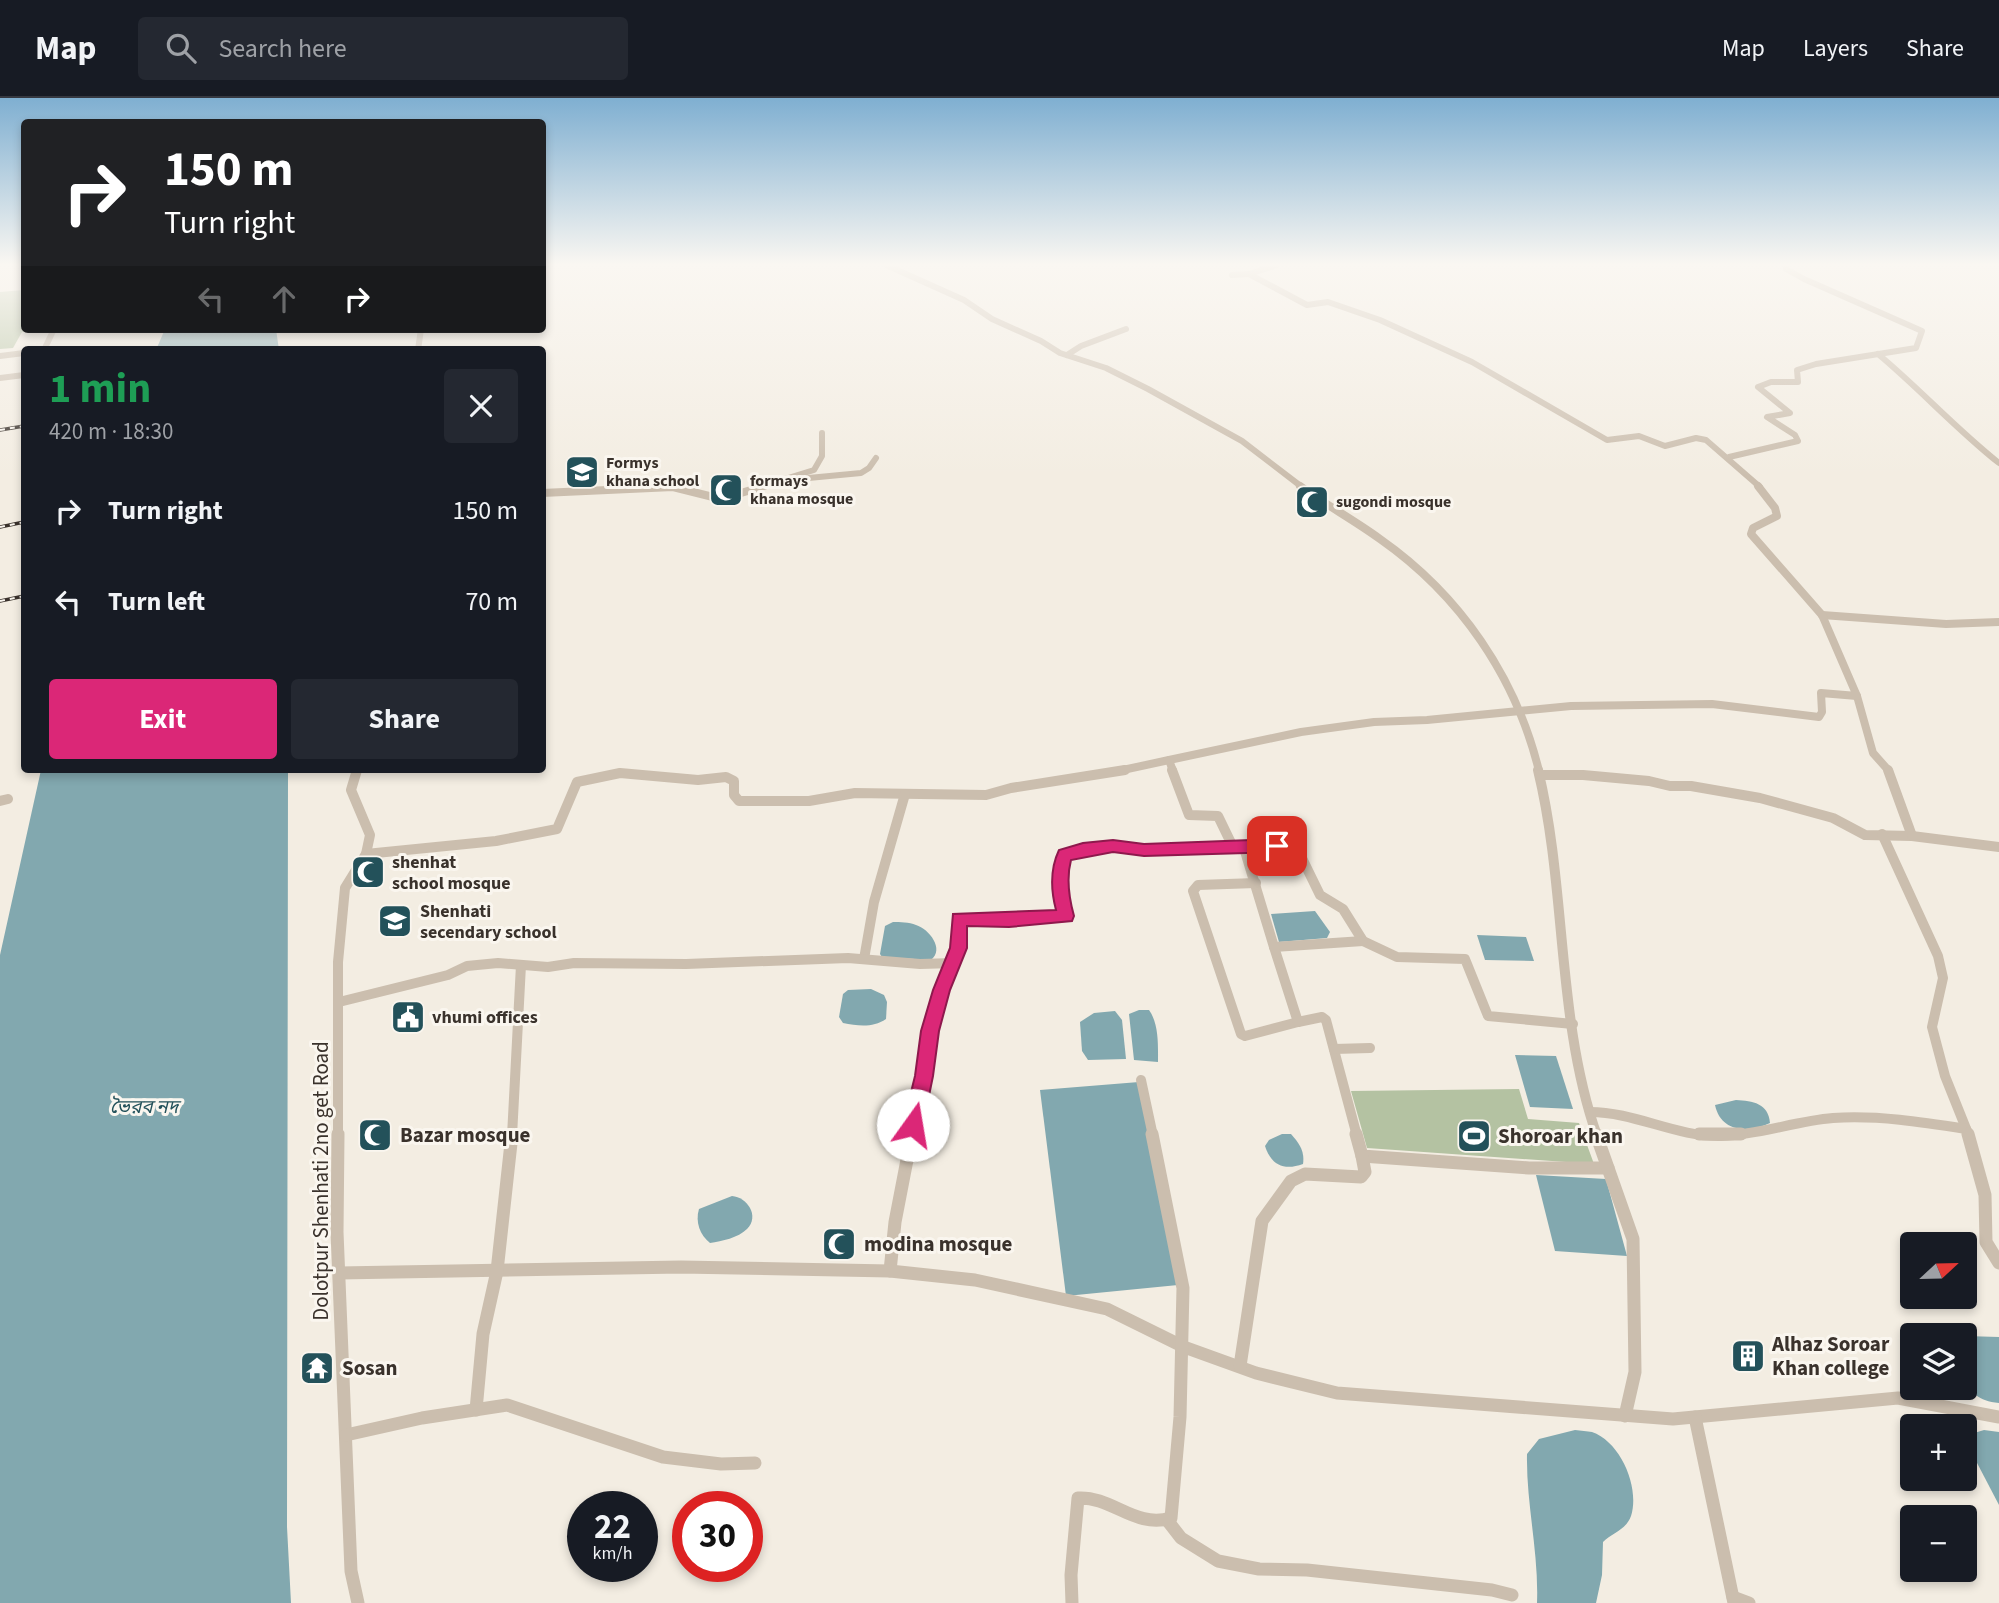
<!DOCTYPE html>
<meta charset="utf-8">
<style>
body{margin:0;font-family:"Source Sans 3","Noto Sans Bengali",sans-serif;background:#242831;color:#f1f3f6;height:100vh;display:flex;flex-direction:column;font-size:26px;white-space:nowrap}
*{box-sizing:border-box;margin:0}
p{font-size:23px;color:#9ea1a6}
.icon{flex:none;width:38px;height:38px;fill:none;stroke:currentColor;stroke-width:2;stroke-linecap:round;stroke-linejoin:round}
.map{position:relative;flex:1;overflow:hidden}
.sheet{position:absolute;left:21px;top:248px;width:525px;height:427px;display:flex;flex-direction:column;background:#171b24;border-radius:7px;box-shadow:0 4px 10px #0003}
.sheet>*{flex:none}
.top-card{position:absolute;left:21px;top:21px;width:525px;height:214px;border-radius:7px;box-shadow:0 4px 10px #0003;background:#202124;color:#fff;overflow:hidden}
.needle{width:46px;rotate:68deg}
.tools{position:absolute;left:1900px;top:1134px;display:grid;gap:14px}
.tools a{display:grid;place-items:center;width:77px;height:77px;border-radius:7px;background:#171b24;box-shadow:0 4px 10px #0003;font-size:35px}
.speed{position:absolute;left:567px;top:1393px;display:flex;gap:14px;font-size:35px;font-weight:700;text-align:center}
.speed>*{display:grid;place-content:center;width:91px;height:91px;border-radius:50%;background:#171b24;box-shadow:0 4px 10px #0003;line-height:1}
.speed small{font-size:18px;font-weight:400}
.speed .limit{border:10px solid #d22;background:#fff;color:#111}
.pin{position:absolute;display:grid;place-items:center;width:60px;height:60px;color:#fff;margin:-30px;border-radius:14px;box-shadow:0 4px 10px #0006}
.me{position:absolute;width:77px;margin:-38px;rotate:13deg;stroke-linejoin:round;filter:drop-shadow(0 0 5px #0008)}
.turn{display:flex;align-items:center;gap:24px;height:147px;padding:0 28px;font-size:32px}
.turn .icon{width:91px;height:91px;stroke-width:2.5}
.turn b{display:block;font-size:49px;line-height:60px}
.lanes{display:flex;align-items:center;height:66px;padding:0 28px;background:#0003;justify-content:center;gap:35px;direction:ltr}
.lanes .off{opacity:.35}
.round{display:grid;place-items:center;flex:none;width:74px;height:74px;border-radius:7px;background:#242831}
.overview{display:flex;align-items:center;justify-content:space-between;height:119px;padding:0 28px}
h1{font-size:42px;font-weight:700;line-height:52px;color:#1e9e55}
.action{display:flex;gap:14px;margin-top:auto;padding:14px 28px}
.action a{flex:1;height:80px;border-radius:7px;background:#db2777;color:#fff;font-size:28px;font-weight:700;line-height:80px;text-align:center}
.action a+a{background:#242831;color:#f1f3f6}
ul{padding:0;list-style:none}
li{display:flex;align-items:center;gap:21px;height:91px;padding:0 28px}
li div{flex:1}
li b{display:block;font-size:26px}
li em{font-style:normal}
header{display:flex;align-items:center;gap:42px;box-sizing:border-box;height:98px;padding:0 35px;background:#171b24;border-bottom:2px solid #363941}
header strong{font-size:33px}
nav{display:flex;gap:38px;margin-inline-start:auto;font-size:24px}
.search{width:490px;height:63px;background:#242831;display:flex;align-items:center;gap:18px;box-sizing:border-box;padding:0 24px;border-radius:7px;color:#9ea1a6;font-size:26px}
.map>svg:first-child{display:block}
.green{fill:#b4c2a2}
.water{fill:#82a8af}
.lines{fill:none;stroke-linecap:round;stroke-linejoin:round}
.minor-far3{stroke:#cbbeae;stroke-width:6}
.minor-far2{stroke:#cbbeae;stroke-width:8}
.minor-far1{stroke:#cbbeae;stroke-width:10}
.minor{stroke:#cbbeae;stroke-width:13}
.rail-casing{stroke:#3a322c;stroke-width:3.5}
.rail{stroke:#faf6ef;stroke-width:2;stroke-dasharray:5;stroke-linecap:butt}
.route{fill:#db2777;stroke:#8e194d;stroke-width:2}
.labels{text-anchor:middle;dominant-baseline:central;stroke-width:6;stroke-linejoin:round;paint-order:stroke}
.far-poi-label{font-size:16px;font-weight:bold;fill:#3a322c;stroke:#faf6ef;text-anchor:start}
.poi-label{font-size:18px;font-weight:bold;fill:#3a322c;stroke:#faf6ef;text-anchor:start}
.water-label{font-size:19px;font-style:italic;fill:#23515a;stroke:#faf6ef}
.near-poi-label{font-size:21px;font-weight:bold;fill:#3a322c;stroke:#faf6ef;text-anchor:start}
.near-street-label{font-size:21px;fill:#3a322c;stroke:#faf6ef}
</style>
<header>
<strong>Map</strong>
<div class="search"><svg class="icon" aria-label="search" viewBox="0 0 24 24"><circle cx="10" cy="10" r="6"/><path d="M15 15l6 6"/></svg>Search here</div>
<nav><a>Map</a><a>Layers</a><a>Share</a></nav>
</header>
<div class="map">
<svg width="1999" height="1505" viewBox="0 0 1999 1505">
<rect width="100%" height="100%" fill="#f3ede2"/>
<!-- green -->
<g class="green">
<polygon points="24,192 24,231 42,231 22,234 13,250 0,251 0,194"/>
<polygon points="1519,991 1528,1021 1579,1025 1594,1066 1367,1050 1351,993"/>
</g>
<!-- water -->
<g class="water">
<polygon points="165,231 276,231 279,252 156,252"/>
<polygon points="41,672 288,672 287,1429 291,1505 0,1505 0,857"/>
<polygon points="1315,813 1330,834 1327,840 1279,844 1271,816"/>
<path d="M 893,824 C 900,824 909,824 916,827 C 929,831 945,851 931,862 L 882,859 L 880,856 L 885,828 Z"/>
<polygon points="1477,837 1526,839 1534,863 1485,862"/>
<path d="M 871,891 L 884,897 L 887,904 L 886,921 C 873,930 858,928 843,925 L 839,919 L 843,896 L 848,892 Z"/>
<path d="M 1139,912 L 1149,912 C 1159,926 1158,947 1158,964 L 1134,962 L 1129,916 Z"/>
<polygon points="1115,913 1122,922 1126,961 1088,962 1082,953 1080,924 1094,915"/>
<polygon points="1515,957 1556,958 1573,1011 1530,1009"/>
<polygon points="1139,984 1178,1187 1066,1198 1040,992"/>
<path d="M 1736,1002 C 1753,1003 1768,1005 1770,1025 C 1749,1035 1721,1035 1715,1007 Z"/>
<path d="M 1282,1036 L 1291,1036 C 1299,1045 1305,1053 1303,1066 C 1284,1073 1271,1067 1265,1048 L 1269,1042 Z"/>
<polygon points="1536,1077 1606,1081 1627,1158 1555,1153"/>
<path d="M 732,1098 C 747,1099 760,1118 747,1131 C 738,1140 722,1143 710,1145 C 700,1137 695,1124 699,1111 Z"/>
<path d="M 1965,1238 L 1999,1239 L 1999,1305 C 1958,1301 1965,1269 1965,1238 Z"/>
<path d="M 1575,1332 C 1581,1333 1587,1333 1592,1334 C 1621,1344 1640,1390 1631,1418 C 1626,1432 1612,1435 1603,1444 L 1602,1477 L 1596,1505 L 1537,1505 C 1539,1455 1526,1406 1527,1356 L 1539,1341 Z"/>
<polygon points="1984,1332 1999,1334 1999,1407 1976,1363 1971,1336"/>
</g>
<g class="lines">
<!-- minor-far3 -->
<g class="minor-far3">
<polyline points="886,167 964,202 992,221 1041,243 1060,255 1106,270 1148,291 1242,343 1302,389"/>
<polyline points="1249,176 1307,207 1328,204 1380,222 1472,264 1607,342 1639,338 1665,348 1696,340 1706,342 1760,389"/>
<polyline points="1232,177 1249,176 1277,167"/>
<polyline points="44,252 54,231"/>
<polyline points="418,252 421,231"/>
<path d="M 1878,256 C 1920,291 1956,331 1999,365"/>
<polyline points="1067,257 1081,248 1126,231"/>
<polyline points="0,258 24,255"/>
<polyline points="0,280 24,277"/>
<polyline points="1729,359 1798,343 1795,337 1767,319 1790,315 1758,289 1771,284 1798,284 1797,272 1816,266 1916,250 1922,233 1804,181 1786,171 1786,167"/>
<polyline points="798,381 861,375 869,370 876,360"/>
<polyline points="667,389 674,389"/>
<polyline points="759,389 814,372 822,358 822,335"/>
</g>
<!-- minor-far2 -->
<g class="minor-far2">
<path d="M 1300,388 C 1326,407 1354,422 1380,441 C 1460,497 1516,579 1539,673"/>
<polyline points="542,395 673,389 721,401 764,388"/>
<polyline points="1822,517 1946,526 1999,524"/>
<polyline points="1857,598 1873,655 1889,673"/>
<polyline points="1118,673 1169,662"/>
<polyline points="1173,673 1169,662 1301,634 1374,624 1427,622 1571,608 1712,606 1819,619 1822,614 1821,595 1857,598 1822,517 1751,436 1753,430 1777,418 1775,410 1758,388"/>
</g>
<!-- minor-far1 -->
<g class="minor-far1">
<polyline points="1172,672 1189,717 1218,718 1233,749 1297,750 1320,797 1343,811 1363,843 1397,859 1465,861 1488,918 1573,926"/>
<path d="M 1538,672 C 1567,791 1556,921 1597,1038"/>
<polyline points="1540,677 1583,677 1649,683 1670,688 1691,688 1760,700 1833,720 1865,737 1912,738 1888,672"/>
<polyline points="0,703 8,701"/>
<polyline points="1882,736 1938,858 1943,880 1932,929 1945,978 1969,1038"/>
<polyline points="1912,738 1999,749"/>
<polyline points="1244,750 1274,849 1363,843"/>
<polyline points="366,756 496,743 557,731 577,684 620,675 698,682 726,679 734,683 734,697 739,703 809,703 855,695 986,697 1011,690 1125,672"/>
<polyline points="1256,785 1198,787 1193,793 1241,936 1245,938 1298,924"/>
<polyline points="1274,849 1298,924 1322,919 1326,922 1357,1038"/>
<polyline points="864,861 874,804 905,696"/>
<polyline points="339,904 448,877 467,868 498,865 548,869 574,865 686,866 848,860 920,866 954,865 959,850 959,821 1066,819 1061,788 1064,757 1113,748 1144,752 1233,749"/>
<polyline points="1334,951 1370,950"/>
<polyline points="1141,982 1153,1038"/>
<path d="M 1590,1014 C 1635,1014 1676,1039 1721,1038 C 1759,1037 1795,1023 1833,1020 C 1877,1017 1922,1024 1966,1031"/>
<polyline points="338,1038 338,864 345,790 366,756 370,737 351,692 357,672"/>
<polyline points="512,1038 521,867"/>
<polyline points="912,1038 935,921 954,865"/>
</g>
<!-- minor -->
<g class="minor">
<polyline points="338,1036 337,1134 351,1473 358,1505"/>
<polyline points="1356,1036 1362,1058 1529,1070 1608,1070"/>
<polyline points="1596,1036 1633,1141 1635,1274 1625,1318"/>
<polyline points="1699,1036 1741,1036"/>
<polyline points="1968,1036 1985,1097 1986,1144 1999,1165"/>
<polyline points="890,1173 895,1124 912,1036"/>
<polyline points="339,1175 681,1169 890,1173 975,1182 1107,1211 1184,1249 1256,1275 1337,1295 1673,1321 1898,1300 1999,1319"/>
<polyline points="1240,1268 1262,1123 1291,1083 1305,1076 1361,1079 1365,1074 1362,1058"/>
<polyline points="476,1312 483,1236 497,1173 512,1036"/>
<polyline points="1695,1319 1734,1505"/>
<polyline points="346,1337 422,1320 507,1307 663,1359 721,1366 755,1365"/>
<polyline points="1167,1422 1181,1440 1218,1463 1259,1471 1307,1472 1492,1492 1512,1497"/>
<polyline points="1733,1499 1749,1505"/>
<path d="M 1072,1505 L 1071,1477 L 1078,1400 C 1112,1398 1135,1431 1171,1420 L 1180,1319 L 1183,1190 L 1152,1036"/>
</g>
<!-- rail casing -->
<g class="rail-casing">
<g id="rail">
<polyline points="0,332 24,328"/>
<polyline points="0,429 24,424"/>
<polyline points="0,503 24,498"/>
</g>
</g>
<!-- rail -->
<use href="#rail" class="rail"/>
</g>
<!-- sky -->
<linearGradient id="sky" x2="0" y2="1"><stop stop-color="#7fafd1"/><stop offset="0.44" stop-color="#faf7f2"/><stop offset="1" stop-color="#faf7f2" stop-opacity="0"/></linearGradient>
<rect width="1999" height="378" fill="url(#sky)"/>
<!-- route -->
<path class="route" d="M 1277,741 L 1285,748 L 1277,754 L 1144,758 L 1113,754 L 1071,762 C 1066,781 1069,800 1074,818 L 1072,823 L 1009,829 L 967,828 L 967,850 L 950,892 L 939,933 L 933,978 L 923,1027 L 920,1033 L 913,1036 L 906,1033 L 903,1027 L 915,978 L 921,933 L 933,892 L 950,850 L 953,816 L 1056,812 C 1051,793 1050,771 1059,752 L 1083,745 L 1113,742 L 1144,746 Z"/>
<!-- icons -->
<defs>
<g id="school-square" transform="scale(1.75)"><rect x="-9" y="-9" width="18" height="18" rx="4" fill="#23515a" stroke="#faf6ef"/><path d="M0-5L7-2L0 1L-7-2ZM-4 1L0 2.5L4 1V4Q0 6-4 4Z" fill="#fff"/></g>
<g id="mosque-square" transform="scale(1.75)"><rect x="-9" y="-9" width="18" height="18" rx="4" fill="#23515a" stroke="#faf6ef"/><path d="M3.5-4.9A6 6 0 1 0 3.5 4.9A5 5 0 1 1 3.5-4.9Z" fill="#fff"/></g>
<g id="civic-square" transform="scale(1.75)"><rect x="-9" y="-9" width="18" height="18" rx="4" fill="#23515a" stroke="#faf6ef"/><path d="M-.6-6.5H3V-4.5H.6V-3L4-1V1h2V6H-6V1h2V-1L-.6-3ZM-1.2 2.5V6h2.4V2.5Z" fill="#fff"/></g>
<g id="stadium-square" transform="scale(1.75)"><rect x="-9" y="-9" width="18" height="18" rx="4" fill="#23515a" stroke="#faf6ef"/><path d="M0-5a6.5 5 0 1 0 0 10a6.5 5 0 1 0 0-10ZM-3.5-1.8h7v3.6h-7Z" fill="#fff"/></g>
<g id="building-square" transform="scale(1.75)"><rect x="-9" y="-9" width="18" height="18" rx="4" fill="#23515a" stroke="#faf6ef"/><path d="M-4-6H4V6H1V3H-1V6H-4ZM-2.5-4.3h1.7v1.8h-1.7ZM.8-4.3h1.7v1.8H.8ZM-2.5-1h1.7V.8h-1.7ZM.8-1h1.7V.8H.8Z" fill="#fff"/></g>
<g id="temple-square" transform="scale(1.75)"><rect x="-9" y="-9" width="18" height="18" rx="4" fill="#23515a" stroke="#faf6ef"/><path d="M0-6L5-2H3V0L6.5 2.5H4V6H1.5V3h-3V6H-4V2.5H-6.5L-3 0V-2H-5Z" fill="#fff"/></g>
</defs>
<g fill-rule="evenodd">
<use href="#school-square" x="582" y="374"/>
<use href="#mosque-square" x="726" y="392"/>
<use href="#mosque-square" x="1312" y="404"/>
<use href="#mosque-square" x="368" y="774"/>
<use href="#school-square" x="395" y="823"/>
<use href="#civic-square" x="408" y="919"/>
<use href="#mosque-square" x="375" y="1037"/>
<use href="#stadium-square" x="1474" y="1038"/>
<use href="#mosque-square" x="839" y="1146"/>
<use href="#building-square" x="1748" y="1258"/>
<use href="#temple-square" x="317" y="1270"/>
</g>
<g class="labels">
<!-- far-poi labels -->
<g class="far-poi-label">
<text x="606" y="365">Formys<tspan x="606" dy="18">khana school</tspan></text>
<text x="750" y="383">formays<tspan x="750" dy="18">khana mosque</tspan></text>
<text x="1336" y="404">sugondi mosque</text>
</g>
<!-- poi labels -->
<g class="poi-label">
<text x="392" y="764">shenhat<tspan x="392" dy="21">school mosque</tspan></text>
<text x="420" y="813">Shenhati<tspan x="420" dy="21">secendary school</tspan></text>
<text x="432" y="919">vhumi offices</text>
</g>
<!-- water labels -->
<g class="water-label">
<text x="144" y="1009">ভৈরব নদ</text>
</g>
<!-- near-poi labels -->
<g class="near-poi-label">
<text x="400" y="1037">Bazar mosque</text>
<text x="1498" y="1038">Shoroar khan</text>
<text x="864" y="1146">modina mosque</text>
<text x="1772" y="1246">Alhaz Soroar<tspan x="1772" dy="24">Khan college</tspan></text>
<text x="342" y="1270">Sosan</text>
</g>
<!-- near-street labels -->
<g class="near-street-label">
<text transform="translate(321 1083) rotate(-90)">Dolotpur Shenhati 2no get Road</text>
</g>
</g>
</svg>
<div class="tools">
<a><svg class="needle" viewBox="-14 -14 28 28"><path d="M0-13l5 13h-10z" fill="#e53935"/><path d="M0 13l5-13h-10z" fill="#9ea1a6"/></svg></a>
<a><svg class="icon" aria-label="layers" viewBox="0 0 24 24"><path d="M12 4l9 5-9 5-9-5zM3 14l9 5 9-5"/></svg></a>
<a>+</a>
<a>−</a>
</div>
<div class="speed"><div>22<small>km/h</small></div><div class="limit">30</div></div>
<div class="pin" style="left:1277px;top:748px;background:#d93025"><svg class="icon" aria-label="arrive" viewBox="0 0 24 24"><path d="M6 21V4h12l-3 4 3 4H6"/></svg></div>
<svg class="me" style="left:913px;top:1027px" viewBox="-20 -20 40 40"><circle r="19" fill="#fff"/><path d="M0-13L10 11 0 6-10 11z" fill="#db2777"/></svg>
<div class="top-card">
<div class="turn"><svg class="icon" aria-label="right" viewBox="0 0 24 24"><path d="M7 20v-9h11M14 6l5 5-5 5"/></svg><div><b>150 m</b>Turn right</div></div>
<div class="lanes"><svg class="icon off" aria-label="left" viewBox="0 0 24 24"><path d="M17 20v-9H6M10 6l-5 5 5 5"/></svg><svg class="icon off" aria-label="ahead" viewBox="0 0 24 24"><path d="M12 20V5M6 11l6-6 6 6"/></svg><svg class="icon" aria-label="right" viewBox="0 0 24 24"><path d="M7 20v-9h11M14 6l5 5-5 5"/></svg></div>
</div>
<section class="sheet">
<div class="overview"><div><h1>1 min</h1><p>420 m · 18:30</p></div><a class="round"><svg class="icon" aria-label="close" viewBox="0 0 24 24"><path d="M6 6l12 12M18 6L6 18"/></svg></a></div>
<ul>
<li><svg class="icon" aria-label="right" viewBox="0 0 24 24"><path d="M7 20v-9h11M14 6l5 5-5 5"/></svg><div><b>Turn right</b></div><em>150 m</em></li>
<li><svg class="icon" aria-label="left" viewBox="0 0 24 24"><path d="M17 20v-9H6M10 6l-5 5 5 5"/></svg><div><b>Turn left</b></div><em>70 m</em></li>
</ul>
<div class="action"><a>Exit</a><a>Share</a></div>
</section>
</div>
